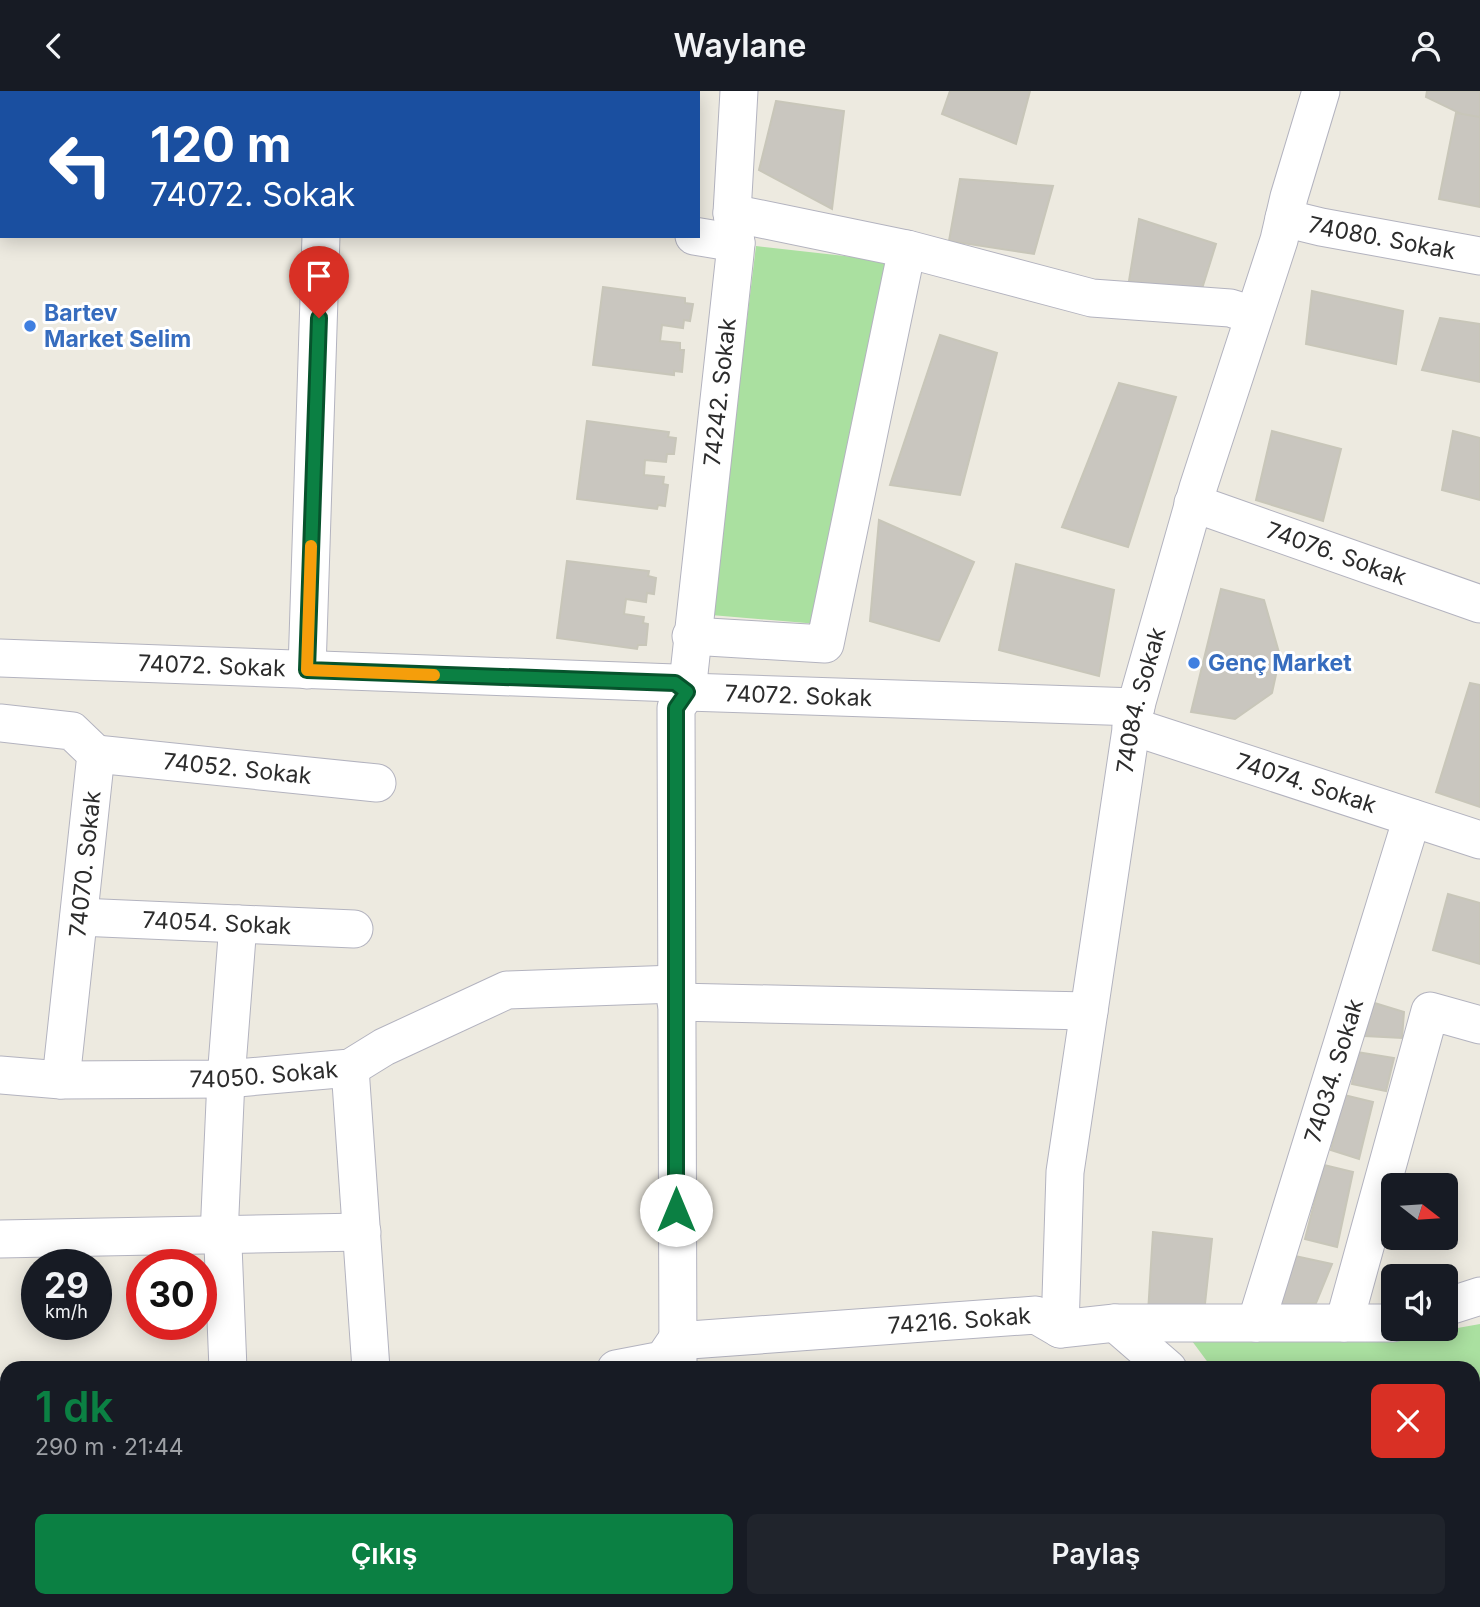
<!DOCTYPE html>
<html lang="tr">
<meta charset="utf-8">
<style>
body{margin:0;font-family:Inter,sans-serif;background:#20242c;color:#f1f3f6;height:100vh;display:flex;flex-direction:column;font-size:26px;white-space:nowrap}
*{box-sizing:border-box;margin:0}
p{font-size:23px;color:#9ea1a6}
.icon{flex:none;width:38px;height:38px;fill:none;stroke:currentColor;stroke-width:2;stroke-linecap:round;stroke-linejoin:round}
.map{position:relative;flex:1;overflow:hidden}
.details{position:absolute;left:0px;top:1270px;width:1480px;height:247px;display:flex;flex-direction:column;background:#171b24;border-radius:21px 21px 0 0;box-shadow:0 4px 18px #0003}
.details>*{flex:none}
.banner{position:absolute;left:0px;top:0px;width:700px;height:147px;box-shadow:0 4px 18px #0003;background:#1a4fa0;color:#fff;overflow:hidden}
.needle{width:46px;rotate:107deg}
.fabs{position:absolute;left:1381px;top:1082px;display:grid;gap:14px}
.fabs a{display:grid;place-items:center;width:77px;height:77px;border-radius:10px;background:#171b24;box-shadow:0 4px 18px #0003;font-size:35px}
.speed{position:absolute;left:21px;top:1158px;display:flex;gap:14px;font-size:35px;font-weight:700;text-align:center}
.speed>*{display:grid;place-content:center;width:91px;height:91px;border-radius:50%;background:#171b24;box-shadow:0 4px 18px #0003;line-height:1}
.speed small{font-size:18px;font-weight:400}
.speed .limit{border:10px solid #d22;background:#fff;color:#111}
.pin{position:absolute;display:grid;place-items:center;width:60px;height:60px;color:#fff;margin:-72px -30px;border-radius:50% 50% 50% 0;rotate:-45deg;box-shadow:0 0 7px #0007}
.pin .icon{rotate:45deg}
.me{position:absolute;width:77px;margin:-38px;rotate:0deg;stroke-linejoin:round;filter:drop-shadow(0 0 5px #0008)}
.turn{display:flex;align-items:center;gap:24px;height:147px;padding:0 35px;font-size:32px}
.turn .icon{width:91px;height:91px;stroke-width:2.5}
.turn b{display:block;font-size:49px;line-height:60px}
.round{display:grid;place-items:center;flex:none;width:74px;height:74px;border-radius:10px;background:#20242c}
.head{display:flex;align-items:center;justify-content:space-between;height:119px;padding:0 35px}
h1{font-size:42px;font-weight:600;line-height:52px;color:#0b8043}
.cta{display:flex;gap:14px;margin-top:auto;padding:14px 35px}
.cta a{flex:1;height:80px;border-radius:10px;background:#0b8043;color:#fff;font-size:28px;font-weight:600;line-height:80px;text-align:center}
.cta a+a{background:#20242c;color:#f1f3f6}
header{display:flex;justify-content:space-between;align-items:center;height:91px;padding:0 35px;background:#171b24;font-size:32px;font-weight:600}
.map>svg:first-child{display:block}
.green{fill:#aae0a0}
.building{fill:#c9c6bf;stroke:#c8c6b9;stroke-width:2}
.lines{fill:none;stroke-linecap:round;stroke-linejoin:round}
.minor-casing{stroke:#b3b3bf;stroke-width:39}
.major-casing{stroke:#c8c8c8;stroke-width:41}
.minor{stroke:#fff;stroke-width:37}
.major{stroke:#e8e269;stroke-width:38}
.route-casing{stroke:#07532c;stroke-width:18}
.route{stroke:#0b8043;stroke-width:12}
.slow{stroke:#f59e0b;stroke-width:12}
.shop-dot{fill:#3f7fe0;stroke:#fff;stroke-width:2.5}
.labels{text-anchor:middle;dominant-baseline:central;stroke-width:6;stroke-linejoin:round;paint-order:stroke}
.street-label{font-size:23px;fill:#2c2c2c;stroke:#fff}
.shop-label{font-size:23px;font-weight:bold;fill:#366cbe;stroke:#fff;text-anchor:start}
</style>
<header><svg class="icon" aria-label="back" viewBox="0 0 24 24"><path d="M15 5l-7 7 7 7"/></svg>Waylane<svg class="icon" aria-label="person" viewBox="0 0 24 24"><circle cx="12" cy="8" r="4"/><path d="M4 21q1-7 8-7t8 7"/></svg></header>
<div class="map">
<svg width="1480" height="1516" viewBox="0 0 1480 1516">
<rect width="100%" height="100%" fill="#edeae0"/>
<!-- green -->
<g class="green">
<polygon points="756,155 889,170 818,533 711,524"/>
<polygon points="1480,1233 1480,1320 1474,1322 1474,1278 1212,1277 1192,1250 1379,1251"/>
</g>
<!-- building -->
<g class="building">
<polygon points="950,0 1030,0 1016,53 942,23"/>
<polygon points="1427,0 1480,0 1480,32 1426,6"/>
<polygon points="776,10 844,20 832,118 759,79"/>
<polygon points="1456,22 1480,26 1480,116 1439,108"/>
<polygon points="960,88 1053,95 1034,163 949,150"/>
<polygon points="1139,128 1216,153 1201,201 1129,190"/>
<polygon points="603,196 685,207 685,212 693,213 690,230 684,229 683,237 662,234 660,250 680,252 680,259 684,259 682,281 674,280 674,284 593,274"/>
<polygon points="1312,200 1403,220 1396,273 1306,253"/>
<polygon points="1440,227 1480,233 1480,291 1422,279"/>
<polygon points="940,244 997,262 960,404 890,394"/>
<polygon points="1119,292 1176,306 1128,456 1062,436"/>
<polygon points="587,330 669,341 668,346 676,347 674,363 667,363 666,371 645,369 644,384 664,386 663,393 668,394 665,415 658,414 657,418 577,408"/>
<polygon points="1272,340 1341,358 1323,430 1256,409"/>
<polygon points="1453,340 1480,347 1480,409 1442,399"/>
<polygon points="879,429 974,471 939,550 870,530"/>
<polygon points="567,470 649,480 648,485 656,487 654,503 647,502 646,511 626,508 624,523 644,526 643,532 648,533 646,554 638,554 637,558 557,547"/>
<polygon points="1016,473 1114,499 1099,585 999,559"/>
<polygon points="1221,498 1264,509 1280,565 1272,602 1235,628 1191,621"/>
<polygon points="1470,592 1480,594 1480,716 1436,701"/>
<polygon points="1448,803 1480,812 1480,873 1433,859"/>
<polygon points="1368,910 1404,921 1402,947 1365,945"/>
<polygon points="1357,961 1394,967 1386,1000 1352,993"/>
<polygon points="1344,1004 1373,1011 1359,1068 1331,1059"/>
<polygon points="1324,1074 1353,1081 1337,1156 1305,1148"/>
<polygon points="1153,1141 1212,1148 1204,1222 1148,1222"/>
<polygon points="1295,1165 1332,1173 1316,1212 1280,1214"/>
</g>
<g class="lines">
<!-- minor casing -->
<g class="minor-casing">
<g id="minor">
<polyline points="444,2 444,0"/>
<polyline points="629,2 630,0"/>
<polyline points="0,58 2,58"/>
<polyline points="732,122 907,158 1092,207 1230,217 1253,224"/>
<path id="s1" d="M 1284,127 L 1321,136 L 1480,165"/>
<polyline points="694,145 736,152"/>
<path id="s2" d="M 1193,412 L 1480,513"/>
<polyline points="691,545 825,553 907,158"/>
<path id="s3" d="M 0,567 L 675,592 L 687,601 L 1136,616"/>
<polyline points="307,579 321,145"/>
<polyline points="0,632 72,640 96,663 61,989"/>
<path id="s4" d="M 1131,635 L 1480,749"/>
<path id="s5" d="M 96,663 L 377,692"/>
<path id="s6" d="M 79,826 L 354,838"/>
<polyline points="676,911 1089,920"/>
<polyline points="350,977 371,1278"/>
<path id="s7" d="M 0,984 L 61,989 L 226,988 L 350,977 L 384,956 L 507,899 L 676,893"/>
<polyline points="0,1148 362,1141"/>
<polyline points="1446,1216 1480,1205"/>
<polyline points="1115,1232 1168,1278"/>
<path id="s8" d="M 1256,1232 L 1412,727"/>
<polyline points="1344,1232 1430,920 1480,934"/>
<path id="s9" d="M 1060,1238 L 1065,1081 L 1133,625 L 1198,397 L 1279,149 L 1289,106 L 1321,0"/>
<polyline points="228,1278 223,1154 219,1145 226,988 238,833"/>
<path id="s10" d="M 616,1278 L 663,1269 L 676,1250 L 1036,1224 L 1060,1238 L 1115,1232 L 1393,1232"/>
<path id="s11" d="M 678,1278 L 676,617 L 687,601 L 735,163 L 736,152 L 732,122 L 739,0"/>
<polyline points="0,1306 7,1306"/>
<polyline points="1474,1347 1480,1346"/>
<polyline points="0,1508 7,1507"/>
<polyline points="704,1510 705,1516"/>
<polyline points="1174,1510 1174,1516"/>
<polyline points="805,1516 846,1510"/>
<polyline points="1402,1516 1403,1510"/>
</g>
</g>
<!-- major casing -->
<g class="major-casing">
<g id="major">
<polyline points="35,2 36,0"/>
<polyline points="0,85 2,79"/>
</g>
</g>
<!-- minor -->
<use href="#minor" class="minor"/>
<!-- major -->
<use href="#major" class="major"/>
</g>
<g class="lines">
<!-- route casing -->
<g class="route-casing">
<polyline id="route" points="319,227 307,579 675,592 687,601 676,617 676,1119"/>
</g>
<!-- route -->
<use href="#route" class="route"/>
<!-- slow -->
<polyline class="slow" points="311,455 307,579 434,584"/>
</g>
<!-- markers -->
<g class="shop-dot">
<circle cx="30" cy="235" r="7"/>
<circle cx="1194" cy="572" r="7"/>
</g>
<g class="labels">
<!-- street labels -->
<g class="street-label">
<text stroke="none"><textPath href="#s1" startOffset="100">74080. Sokak</textPath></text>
<text stroke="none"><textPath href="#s11" startOffset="982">74242. Sokak</textPath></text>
<text stroke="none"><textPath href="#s2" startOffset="152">74076. Sokak</textPath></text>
<text stroke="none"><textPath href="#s3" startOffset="212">74072. Sokak</textPath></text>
<text stroke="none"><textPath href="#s3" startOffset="802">74072. Sokak</textPath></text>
<text stroke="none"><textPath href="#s9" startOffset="635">74084. Sokak</textPath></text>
<text stroke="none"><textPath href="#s5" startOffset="142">74052. Sokak</textPath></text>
<text stroke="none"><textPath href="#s4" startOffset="184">74074. Sokak</textPath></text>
<text transform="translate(85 773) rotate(-84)">74070. Sokak</text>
<text stroke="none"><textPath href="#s6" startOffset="138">74054. Sokak</textPath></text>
<text stroke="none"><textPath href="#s8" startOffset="264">74034. Sokak</textPath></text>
<text stroke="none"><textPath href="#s7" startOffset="264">74050. Sokak</textPath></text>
<text stroke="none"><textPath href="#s10" startOffset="355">74216. Sokak</textPath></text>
</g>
<!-- shop labels -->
<g class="shop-label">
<text x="44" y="222">Bartev<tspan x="44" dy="26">Market Selim</tspan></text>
<text x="1208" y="572">Genç Market</text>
</g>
</g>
</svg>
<div class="fabs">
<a><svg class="needle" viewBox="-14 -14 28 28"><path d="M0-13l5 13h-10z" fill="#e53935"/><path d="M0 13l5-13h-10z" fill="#9ea1a6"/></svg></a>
<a><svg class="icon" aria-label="sound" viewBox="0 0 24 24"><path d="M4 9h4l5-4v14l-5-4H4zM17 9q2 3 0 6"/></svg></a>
</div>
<div class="speed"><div>29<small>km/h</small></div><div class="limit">30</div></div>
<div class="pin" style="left:319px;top:227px;background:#d93025"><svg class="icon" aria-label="arrive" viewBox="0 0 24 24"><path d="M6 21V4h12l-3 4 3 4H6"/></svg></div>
<svg class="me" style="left:676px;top:1119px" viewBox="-20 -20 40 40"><circle r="19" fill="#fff"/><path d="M0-13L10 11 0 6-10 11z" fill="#0b8043"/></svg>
<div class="banner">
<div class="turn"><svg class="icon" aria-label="left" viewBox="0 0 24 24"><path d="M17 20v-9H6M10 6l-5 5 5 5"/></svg><div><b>120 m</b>74072. Sokak</div></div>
</div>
<section class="details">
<div class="head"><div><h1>1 dk</h1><p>290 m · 21:44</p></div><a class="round" style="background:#d93025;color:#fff"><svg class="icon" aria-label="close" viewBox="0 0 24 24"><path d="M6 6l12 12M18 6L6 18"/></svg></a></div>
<div class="cta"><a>Çıkış</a><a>Paylaş</a></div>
</section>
</div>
